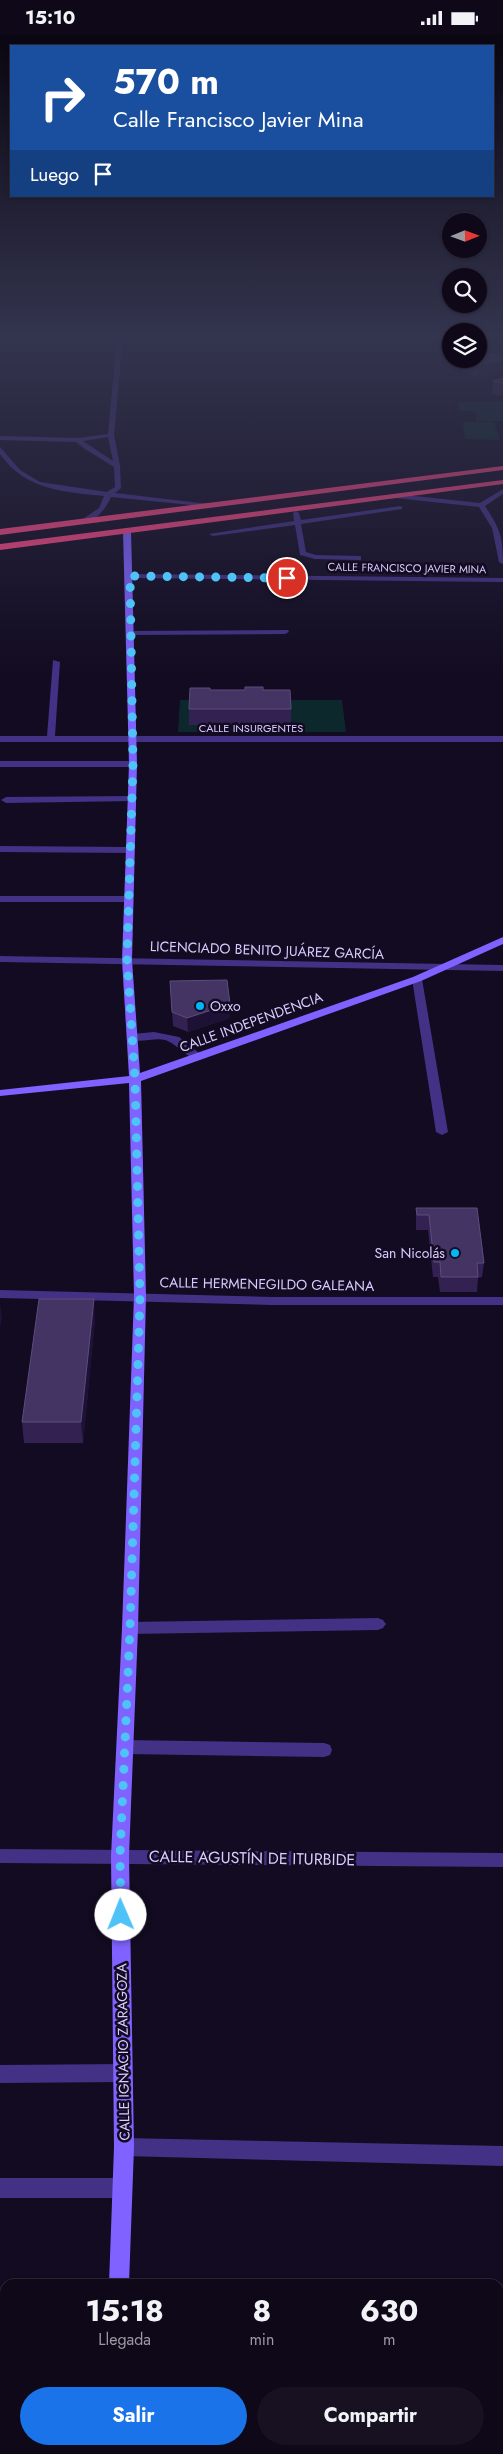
<!DOCTYPE html>
<html lang="es">
<meta charset="utf-8">
<style>
body{margin:0;font-family:Jost,sans-serif;background:#171122;color:#f1f3f6;height:100vh;display:flex;flex-direction:column;font-size:19px;white-space:nowrap}
*{box-sizing:border-box;margin:0}
p{font-size:16px;color:#9b9aa2}
.icon{flex:none;width:28px;height:28px;fill:none;stroke:currentColor;stroke-width:2;stroke-linecap:round;stroke-linejoin:round}
.map{position:relative;flex:1;overflow:hidden}
.side{position:absolute;left:0px;top:2244px;width:504px;height:176px;display:flex;flex-direction:column;background:#0e0819;border-radius:15px 15px 0 0;box-shadow:0 1px 4px #0004,0 0 0 1px #2e2938}
.side>*{flex:none}
.guide{position:absolute;left:10px;top:10px;width:484px;height:152px;border-radius:0px;box-shadow:0 1px 4px #0004,0 0 0 1px #2e2938;background:#1a4fa0;color:#fff;overflow:hidden}
.needle{width:32px;rotate:89deg}
.controls{position:absolute;left:442px;top:178px;display:grid;gap:10px}
.controls a{display:grid;place-items:center;width:45px;height:45px;border-radius:50%;background:#0e0819;box-shadow:0 1px 4px #0004,0 0 0 1px #2e2938;font-size:25px}
.pin{position:absolute;display:grid;place-items:center;width:42px;height:42px;color:#fff;margin:-21px;border:2px solid #fff;border-radius:50%;box-shadow:0 1px 5px #0007}
.me{position:absolute;width:55px;margin:-28px;rotate:359deg;stroke-linejoin:round;filter:drop-shadow(0 0 4px #0008)}
.turn{display:flex;align-items:center;gap:18px;height:105px;padding:0 20px;font-size:22px}
.turn .icon{width:65px;height:65px;stroke-width:2.5}
.turn b{display:block;font-size:35px;line-height:42px}
.then{display:flex;align-items:center;height:48px;padding:0 20px;background:#0003;gap:10px;font-size:19px}
.eta{display:flex;justify-content:space-evenly;align-items:center;height:85px;text-align:center}
.eta b{font-size:30px;font-weight:700;line-height:35px}
.primary-button{display:flex;gap:10px;margin-top:auto;padding:10px 20px}
.primary-button a{flex:1;height:58px;border-radius:30px;background:#1a73e8;color:#fff;font-size:20px;font-weight:700;line-height:58px;text-align:center}
.primary-button a+a{background:#171122;color:#f1f3f6}
.status{display:flex;justify-content:space-between;align-items:center;height:35px;padding:0 25px;background:#0e0819;direction:ltr}
.status svg{height:14px;fill:currentColor}
.map>svg:first-child{display:block}
.green{fill:#0d282c}
.lines{fill:none;stroke-linecap:round;stroke-linejoin:round}
.lane{fill:#423185;fill-rule:evenodd}
.street{fill:#423185;fill-rule:evenodd}
.secondary{fill:#7f62ff;fill-rule:evenodd}
.highway{fill:#ff4681;fill-rule:evenodd}
.wall{fill:#332251}
.shaded-wall{fill:#1e1136}
.building{fill:#443464;stroke:#5c4c7c}
.route{stroke:#4fc3f7;stroke-width:9;stroke-dasharray:0 16.2}
.poi-dot{fill:#00b6f6;stroke:#120b21;stroke-width:2}
.labels{text-anchor:middle;dominant-baseline:central;stroke-width:5;stroke-linejoin:round;paint-order:stroke}
.far-street-label{font-size:11px;fill:#d9cbff;stroke:#120b21}
.street-label{font-size:14px;fill:#d9cbff;stroke:#120b21}
.poi-label{font-size:14px;fill:#d9cbff;stroke:#120b21;text-anchor:start}
.near-street-label{font-size:16px;fill:#d9cbff;stroke:#120b21}
</style>
<div class="status"><b>15:10</b><svg viewBox="0 0 49 12"><path d="M0 12V9h3v3zM5 12V6h3v6zM10 12V3h3v9zM15 12V0h3v12zM26 1h20v11H26zM47 4h2v5h-2z"/></svg></div>
<div class="map">
<svg width="503" height="2419" viewBox="0 0 503 2419">
<rect width="100%" height="100%" fill="#120b21"/>
<!-- green -->
<g class="green">
<polygon points="479,302 503,302 503,321 479,318"/>
<polygon points="458,367 503,367 503,376 496,376 503,376 503,386 476,386 476,376 459,376"/>
<polygon points="466,387 494,387 500,405 465,404 463,388"/>
<polygon points="180,665 210,665 208,697 178,697"/>
<polygon points="290,665 342,665 346,697 291,697"/>
<rect x="222" y="690" width="44" height="7"/>
</g>
<g class="lines">
<!-- lane -->
<path class="lane" d="M 154,997 L 179,1002 L 204,1022 L 202,1024 C 189,1027 177,1008 165,1005 C 154,1002 135,1010 127,1002 L 132,999 Z"/>
<!-- street -->
<g class="street">
<path d="M 117,302 L 123,302 L 114,400 L 120,431 L 121,453 L 115,458 L 209,469 L 212,471 L 211,472 L 111,462 C 106,474 94,489 80,488 L 80,486 L 99,473 L 104,461 C 64,457 25,455 0,419 L 0,412 L 20,435 L 40,447 L 107,457 L 115,452 L 114,432 L 85,414 L 76,407 L 0,405 L 0,401 L 78,403 L 108,399 ZM 108,402 L 113,426 L 83,406 Z"/>
<path d="M 503,454 L 503,459 L 485,471 C 500,494 503,501 503,529 L 499,527 L 492,493 L 479,472 L 396,463 L 393,461 L 396,459 L 480,468 Z"/>
<polygon points="400,471 402,472 402,474 301,489 306,517 316,520 361,521 361,525 358,525 315,524 300,520 295,490 213,501 209,499 294,486 293,478 296,476 299,478 301,485"/>
<polygon points="127,539 503,543 503,547 130,543 127,543"/>
<polygon points="288,595 289,597 285,599 132,600 128,598 132,596"/>
<polygon points="53,625 60,627 55,701 503,701 503,707 0,707 0,701 47,701"/>
<polygon points="0,726 133,726 137,729 133,732 0,732"/>
<polygon points="131,761 136,764 134,766 6,768 1,765 6,762"/>
<polygon points="0,811 130,812 135,815 130,818 0,817"/>
<polygon points="0,861 128,861 133,864 128,867 0,867"/>
<polygon points="0,921 503,930 503,936 0,927"/>
<polygon points="417,941 422,944 448,1097 442,1100 436,1097 412,944"/>
<polygon points="0,1255 272,1262 503,1262 503,1270 272,1270 0,1263"/>
<polygon points="378,1583 383,1585 386,1589 383,1593 378,1595 130,1599 125,1597 122,1593 125,1589 130,1587"/>
<polygon points="125,1705 324,1708 330,1710 332,1715 330,1720 324,1722 125,1719 119,1717 117,1712 119,1707"/>
<polygon points="0,1814 503,1818 503,1832 0,1828"/>
<polygon points="124,2029 131,2032 133,2038 131,2044 124,2047 0,2048 0,2030"/>
<polygon points="124,2103 503,2111 503,2131 124,2121 117,2119 114,2112 117,2105"/>
<polygon points="0,2143 121,2143 128,2146 131,2153 128,2160 121,2163 0,2163"/>
<rect x="499" y="2393" width="4" height="22"/>
</g>
<!-- secondary -->
<g class="secondary">
<polygon points="127,494 131,496 137,729 132,925 140,1038 413,942 503,902 503,909 421,946 141,1046 146,1261 138,1593 129,1821 134,2112 129,2249 109,2249 114,2112 111,1821 122,1593 134,1261 129,1048 0,1061 0,1055 129,1041 122,925 129,729 123,496"/>
<polygon points="104,2415 126,2415 125,2419 103,2419"/>
</g>
<!-- highway -->
<g class="highway">
<polygon points="503,431 503,435 0,500 0,494"/>
<polygon points="503,445 503,449 0,515 0,509"/>
</g>
</g>
<!-- wall -->
<g class="wall">
<polygon points="503,322 503,336 479,343 462,336 463,324"/>
<polygon points="503,343 503,361 492,359 493,346"/>
<polygon points="210,655 263,655 291,674 291,691 189,690 189,674"/>
<polygon points="170,946 230,983 188,997 173,991"/>
<polygon points="416,1173 477,1173 484,1228 482,1242 478,1243 477,1257 440,1257 438,1242 433,1242 428,1195 416,1195"/>
<polygon points="95,1285 83,1408 24,1408 22,1387"/>
</g>
<!-- shaded-wall -->
<g class="shaded-wall">
<polygon points="503,324 503,336 479,343 480,330"/>
<polygon points="230,969 230,983 188,997 187,983"/>
<polygon points="94,1264 95,1285 83,1408 81,1387"/>
<polygon points="0,1268 2,1283 0,1293"/>
</g>
<!-- building -->
<g class="building">
<polygon points="492,319 503,322 503,324 480,330 463,324 479,324 479,322"/>
<polygon points="503,343 503,348 493,346"/>
<polygon points="245,652 263,652 263,655 290,655 291,674 189,674 190,653 210,653 210,655 245,655"/>
<polygon points="227,945 230,969 187,983 172,977 170,946"/>
<polygon points="416,1173 477,1173 484,1228 477,1228 478,1242 441,1242 440,1227 434,1227 429,1180 417,1180"/>
<polygon points="39,1264 94,1264 81,1387 22,1387"/>
</g>
<!-- sky -->
<linearGradient id="sky" x2="0" y2="1"><stop stop-color="#0a0612"/><stop offset="0.47" stop-color="#33344e"/><stop offset="1" stop-color="#33344e" stop-opacity="0"/></linearGradient>
<rect width="503" height="641" fill="url(#sky)"/>
<g class="lines">
<!-- route -->
<polyline class="route" points="121,1880 120,1821 130,1594 140,1262 135,1044 127,924 133,729 130,541 287,543"/>
</g>
<!-- markers -->
<g class="poi-dot">
<circle cx="200" cy="971" r="5"/>
<circle cx="455" cy="1218" r="5"/>
</g>
<g class="labels">
<!-- far-street labels -->
<g class="far-street-label">
<text transform="translate(407 533) rotate(1)">CALLE FRANCISCO JAVIER MINA</text>
<text x="251" y="693">CALLE INSURGENTES</text>
</g>
<!-- street labels -->
<g class="street-label">
<text transform="translate(267 915) rotate(2)">LICENCIADO BENITO JUÁREZ GARCÍA</text>
<text transform="translate(251 987) rotate(-20)">CALLE INDEPENDENCIA</text>
<text transform="translate(267 1249) rotate(1)">CALLE HERMENEGILDO GALEANA</text>
<text transform="translate(123 2017) rotate(-91)">CALLE IGNACIO ZARAGOZA</text>
</g>
<!-- poi labels -->
<g class="poi-label">
<text x="210" y="971">Oxxo</text>
<text x="445" y="1218" text-anchor="end">San Nicolás</text>
</g>
<!-- near-street labels -->
<g class="near-street-label">
<text transform="translate(252 1823) rotate(1)">CALLE AGUSTÍN DE ITURBIDE</text>
</g>
</g>
</svg>
<div class="controls">
<a><svg class="needle" viewBox="-14 -14 28 28"><path d="M0-13l5 13h-10z" fill="#e53935"/><path d="M0 13l5-13h-10z" fill="#9b9aa2"/></svg></a>
<a><svg class="icon" aria-label="search" viewBox="0 0 24 24"><circle cx="10" cy="10" r="6"/><path d="M15 15l6 6"/></svg></a>
<a><svg class="icon" aria-label="layers" viewBox="0 0 24 24"><path d="M12 4l9 5-9 5-9-5zM3 14l9 5 9-5"/></svg></a>
</div>
<div class="pin" style="left:287px;top:543px;background:#d93025"><svg class="icon" aria-label="arrive" viewBox="0 0 24 24"><path d="M6 21V4h12l-3 4 3 4H6"/></svg></div>
<svg class="me" style="left:121px;top:1880px" viewBox="-20 -20 40 40"><circle r="19" fill="#fff"/><path d="M0-13L10 11 0 6-10 11z" fill="#4fc3f7"/></svg>
<div class="guide">
<div class="turn"><svg class="icon" aria-label="right" viewBox="0 0 24 24"><path d="M7 20v-9h11M14 6l5 5-5 5"/></svg><div><b>570 m</b>Calle Francisco Javier Mina</div></div>
<div class="then">Luego<svg class="icon" aria-label="arrive" viewBox="0 0 24 24"><path d="M6 21V4h12l-3 4 3 4H6"/></svg></div>
</div>
<section class="side">
<div class="eta">
<div><b>15:18</b><p>Llegada</p></div>
<div><b>8</b><p>min</p></div>
<div><b>630</b><p>m</p></div>
</div>
<div class="primary-button"><a>Salir</a><a>Compartir</a></div>
</section>
</div>
